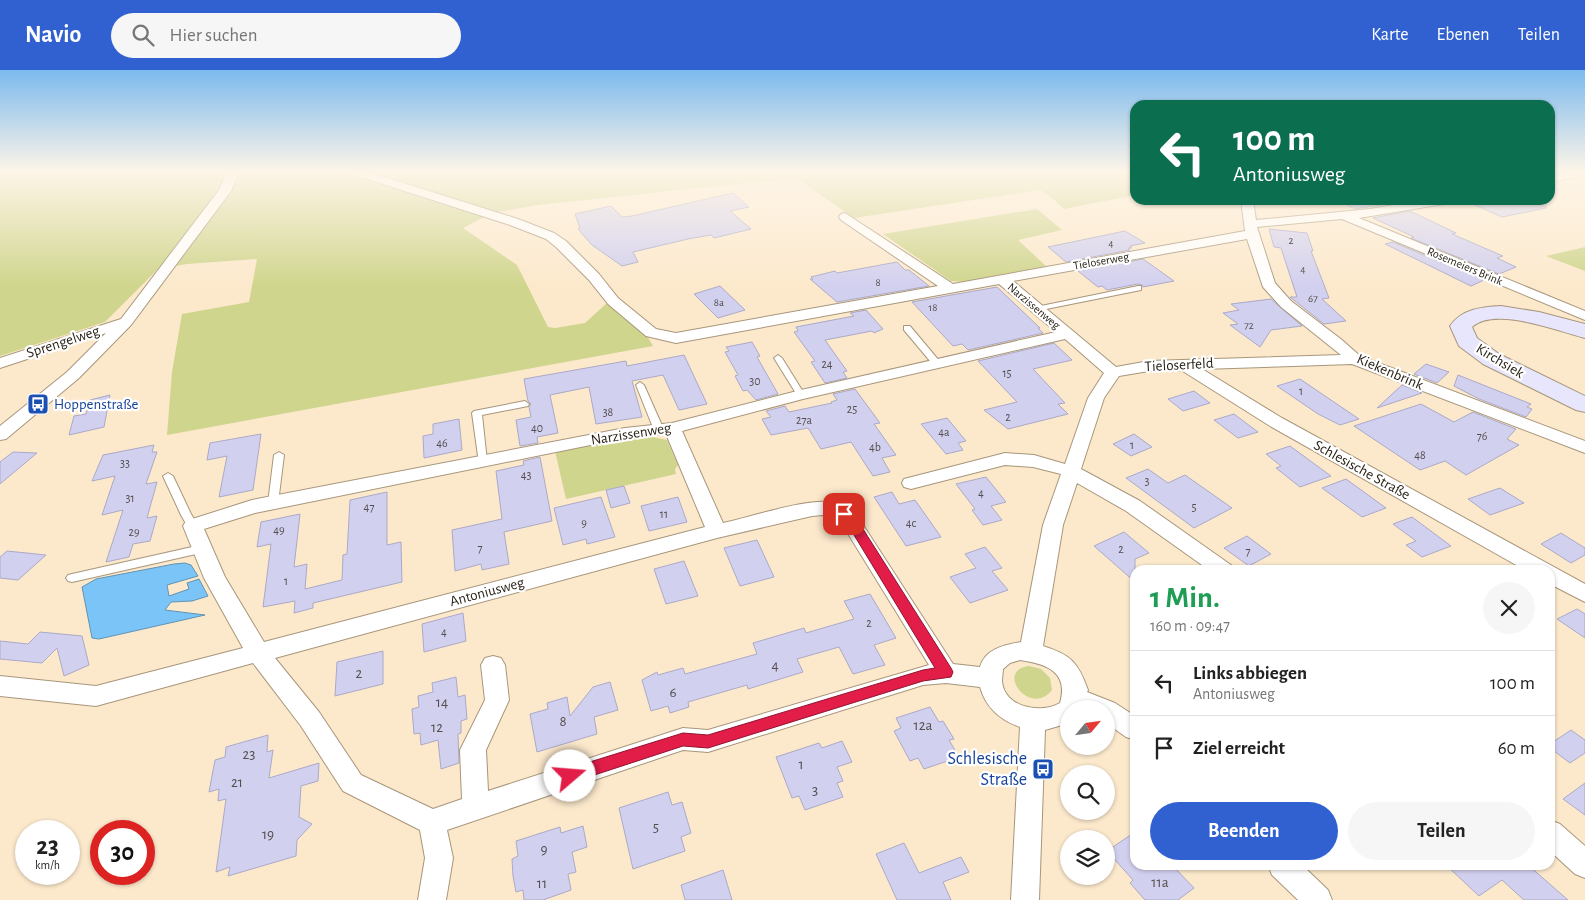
<!DOCTYPE html>
<html lang="de">
<meta charset="utf-8">
<style>
body{margin:0;font-family:"Alegreya Sans",sans-serif;background:#f6f6f6;color:#222;height:100vh;display:flex;flex-direction:column;font-size:19px;white-space:nowrap}
*{box-sizing:border-box;margin:0}
p{font-size:16px;color:#767676}
.icon{flex:none;width:28px;height:28px;fill:none;stroke:currentColor;stroke-width:2;stroke-linecap:round;stroke-linejoin:round}
.map{position:relative;flex:1;overflow:hidden}
.details{position:absolute;left:1130px;top:495px;width:425px;height:305px;display:flex;flex-direction:column;background:#fff;border-radius:15px;box-shadow:0 1px 4px #0004}
.details>*{flex:none}
.banner{position:absolute;left:1130px;top:30px;width:425px;height:105px;border-radius:15px;box-shadow:0 1px 4px #0004;background:#0b6e4f;color:#fff;overflow:hidden}
.needle{width:32px;rotate:61deg}
.buttons{position:absolute;left:1060px;top:630px;display:grid;gap:10px}
.buttons a{display:grid;place-items:center;width:55px;height:55px;border-radius:50%;background:#fff;box-shadow:0 1px 4px #0004;font-size:25px}
.speed{position:absolute;left:15px;top:750px;display:flex;gap:10px;font-size:25px;font-weight:700;text-align:center}
.speed>*{display:grid;place-content:center;width:65px;height:65px;border-radius:50%;background:#fff;box-shadow:0 1px 4px #0004;line-height:1}
.speed small{font-size:12px;font-weight:400}
.speed .limit{border:8px solid #d22;background:#fff;color:#111}
.pin{position:absolute;display:grid;place-items:center;width:42px;height:42px;color:#fff;margin:-21px;border-radius:10px;box-shadow:0 2px 8px #0006}
.me{position:absolute;width:55px;margin:-28px;rotate:72deg;stroke-linejoin:round;filter:drop-shadow(0 0 4px #0008)}
.turn{display:flex;align-items:center;gap:18px;height:105px;padding:0 20px;font-size:22px}
.turn .icon{width:65px;height:65px;stroke-width:2.5}
.turn b{display:block;font-size:35px;line-height:42px}
.round{display:grid;place-items:center;flex:none;width:52px;height:52px;border-radius:26px;background:#f6f6f6}
.head{display:flex;align-items:center;justify-content:space-between;height:85px;padding:0 20px}
h1{font-size:30px;font-weight:700;line-height:38px;color:#1e9e55}
.button{display:flex;gap:10px;margin-top:auto;padding:10px 20px}
.button a{flex:1;height:58px;border-radius:30px;background:#3161d0;color:#fff;font-size:20px;font-weight:700;line-height:58px;text-align:center}
.button a+a{background:#f6f6f6;color:#222}
ul{padding:0;list-style:none}
li{display:flex;align-items:center;gap:15px;height:65px;padding:0 20px;border-top:1px solid #e0e0e0}
li div{flex:1}
li b{display:block;font-size:19px}
li em{font-style:normal}
header{display:flex;align-items:center;gap:30px;box-sizing:border-box;height:70px;padding:0 25px;background:#3161d0;color:#fff}
header strong{font-size:24px}
nav{display:flex;gap:28px;margin-inline-start:auto;font-size:18px}
.search{width:350px;height:45px;background:#f6f6f6;display:flex;align-items:center;gap:12px;box-sizing:border-box;padding:0 18px;border-radius:28px;color:#767676;font-size:19px}
.map>svg:first-child{display:block}
.green{fill:#cfd58c}
.water{fill:#7ac4f7;stroke:#6293b4}
.building{fill:#d2d0ef;stroke:#aba9c7}
.lines{fill:none;stroke-linecap:round;stroke-linejoin:round}
.lane-casing{stroke:#a8967b;stroke-width:2}
.street-casing{stroke:#a8967b;stroke-width:2}
.secondary-casing{stroke:#a8967b;stroke-width:2}
.lane{fill:#fff;fill-rule:evenodd}
.street{fill:#fff;fill-rule:evenodd}
.secondary{fill:#e7e6fd;fill-rule:evenodd}
.route{fill:#e11d48;stroke:#92132f}
.labels{text-anchor:middle;dominant-baseline:central;stroke-width:4.5;stroke-linejoin:round;paint-order:stroke}
.far-number-label{font-size:11px;fill:#534e4d}
.far-street-label{font-size:12px;fill:#292217;stroke:#fff}
.number-label{font-size:12px;fill:#534e4d}
.street-label{font-size:15px;fill:#292217;stroke:#fff}
.transit-label{font-size:15px;fill:#164399;stroke:#fff;text-anchor:start}
.near-number-label{font-size:15px;fill:#534e4d}
.near-transit-label{font-size:18px;fill:#164399;stroke:#fff;text-anchor:end}
</style>
<header>
<strong>Navio</strong>
<div class="search"><svg class="icon" aria-label="search" viewBox="0 0 24 24"><circle cx="10" cy="10" r="6"/><path d="M15 15l6 6"/></svg>Hier suchen</div>
<nav><a>Karte</a><a>Ebenen</a><a>Teilen</a></nav>
</header>
<div class="map">
<svg width="1585" height="830" viewBox="0 0 1585 830">
<rect width="100%" height="100%" fill="#fce9cc"/>
<!-- green -->
<g class="green">
<polygon points="0,101 1135,101 1135,125 1064,139 1051,127 1040,120 854,148 796,108 537,135 492,143 463,158 517,195 548,257 555,258 585,253 609,231 646,264 653,276 167,365 172,302 182,244 249,232 257,189 187,194 158,199 105,252 0,286"/>
<polygon points="1037,139 1062,160 1018,170 1047,197 969,212 951,211 883,164"/>
<polygon points="1585,177 1585,201 1546,186"/>
<polygon points="644,365 667,370 678,395 675,399 676,404 566,429 555,381"/>
<path d="M 1029,596 L 1041,599 L 1050,608 L 1052,620 C 1030,648 994,600 1029,596 Z"/>
</g>
<!-- water -->
<polygon class="water" points="185,493 191,495 198,506 167,515 169,526 189,519 187,513 199,509 208,526 192,531 171,532 165,540 205,545 99,569 92,568 82,517 96,509 174,494"/>
<!-- building -->
<g class="building">
<polygon points="733,123 749,137 730,141 751,159 714,168 711,165 688,169 633,182 638,192 622,196 592,175 578,159 580,158 575,144 611,136 622,147 632,146"/>
<polygon points="1338,130 1388,131 1393,133 1355,139"/>
<polygon points="1464,130 1546,130 1546,138 1502,147"/>
<polygon points="1410,141 1456,163 1452,164 1503,186 1497,188 1516,197 1499,204 1411,168 1414,167 1373,148"/>
<polygon points="1269,159 1307,163 1313,181 1311,181 1329,228 1322,229 1346,251 1324,254 1290,227 1297,227 1281,178 1274,177"/>
<polygon points="1125,161 1145,173 1130,176 1132,178 1128,178 1130,180 1066,192 1048,177"/>
<polygon points="1393,172 1484,210 1471,216 1385,174"/>
<polygon points="1143,189 1174,211 1143,217 1142,215 1138,214 1107,220 1102,216 1098,217 1078,201"/>
<polygon points="897,192 905,200 909,200 929,216 837,232 810,209 813,209 811,207 835,201 837,203"/>
<polygon points="720,216 745,240 718,248 694,224"/>
<polygon points="997,217 1040,258 1038,258 1043,263 968,280 962,274 953,276 912,232"/>
<polygon points="1271,229 1302,256 1271,260 1260,277 1230,255 1238,254 1223,243 1239,240 1231,234"/>
<polygon points="866,240 883,259 874,263 872,261 825,270 847,301 843,302 847,308 825,313 811,292 815,291 794,262 798,261 796,257 854,246 850,243"/>
<polygon points="752,272 760,286 757,287 778,324 756,330 747,320 743,321 735,306 738,305 725,282 729,281 726,277"/>
<polygon points="1054,273 1072,290 1033,299 1065,333 1058,334 1068,344 1008,359 984,340 1017,332 978,291"/>
<polygon points="684,285 707,334 679,340 663,305 632,311 642,347 596,354 589,317 550,325 558,363 537,367 538,373 520,376 516,350 531,347 529,337 531,334 528,331 524,309 626,291 627,296"/>
<polygon points="1426,294 1449,302 1437,313 1414,304"/>
<polygon points="1458,305 1531,334 1527,337 1532,339 1526,347 1479,329 1454,316"/>
<polygon points="1300,309 1325,326 1359,349 1340,355 1318,344 1277,316"/>
<polygon points="1402,315 1422,323 1377,338"/>
<polygon points="855,319 880,353 874,354 896,385 882,388 890,402 873,406 851,372 821,379 808,358 771,365 762,349 771,347 766,341 785,336 789,342 832,333 831,332 837,330 833,324"/>
<polygon points="1194,321 1210,333 1183,341 1168,329"/>
<polygon points="110,325 104,357 69,365 74,346 86,344 90,330"/>
<polygon points="1421,334 1454,352 1473,342 1516,359 1507,369 1519,375 1466,405 1445,391 1420,400 1354,356"/>
<polygon points="1234,344 1258,362 1238,368 1214,350"/>
<polygon points="947,348 966,371 958,373 963,380 946,384 921,354"/>
<polygon points="459,349 462,380 424,388 423,366 433,364 433,354"/>
<polygon points="261,364 253,420 219,427 227,386 207,390 210,373"/>
<polygon points="1134,364 1152,377 1131,386 1113,374"/>
<polygon points="154,375 152,382 157,382 146,414 157,412 147,448 157,446 150,471 133,474 129,487 106,492 123,440 102,445 115,406 92,411 103,385"/>
<polygon points="1290,376 1331,406 1300,417 1276,398 1281,396 1266,384"/>
<polygon points="13,382 37,383 0,414 0,392"/>
<polygon points="540,387 552,451 504,462 509,494 482,500 481,494 455,501 452,460 502,449 496,401 524,395 523,391"/>
<polygon points="1148,399 1168,413 1185,405 1232,438 1194,458 1126,408"/>
<polygon points="986,407 1006,432 991,436 1002,450 983,455 972,440 975,439 956,414"/>
<polygon points="1346,409 1386,438 1362,447 1322,418"/>
<polygon points="624,416 630,433 611,438 606,420"/>
<polygon points="1500,418 1524,433 1490,445 1468,429"/>
<polygon points="387,422 387,475 401,472 402,512 313,533 313,538 294,543 295,531 263,537 271,474 257,477 261,452 300,444 294,497 307,494 305,519 342,510 343,485 347,484 350,430"/>
<polygon points="892,422 899,434 915,430 941,467 906,476 874,427"/>
<polygon points="601,427 615,467 587,474 586,469 563,475 554,438"/>
<polygon points="678,427 687,452 649,461 641,436"/>
<polygon points="1412,447 1451,476 1422,487 1406,475 1416,471 1393,454"/>
<polygon points="1124,462 1149,483 1135,489 1135,512 1094,476"/>
<polygon points="1561,463 1585,478 1585,485 1571,493 1541,474"/>
<polygon points="1247,466 1271,484 1249,496 1224,478"/>
<polygon points="757,470 774,507 740,516 724,478"/>
<polygon points="985,477 1002,498 992,501 1008,520 970,533 950,507 976,498 965,484"/>
<polygon points="7,481 46,485 18,510 0,508 0,487"/>
<polygon points="684,491 698,526 666,534 654,499"/>
<polygon points="870,524 896,568 874,575 885,595 853,604 839,577 797,589 803,602 748,619 747,615 688,632 689,637 670,643 668,636 651,641 642,610 657,602 658,605 683,598 685,604 757,584 753,573 804,558 806,563 854,549 844,531"/>
<polygon points="1577,539 1585,544 1585,568 1557,549"/>
<polygon points="463,543 466,571 424,582 422,554"/>
<polygon points="40,562 82,566 89,595 64,606 57,578 42,593 0,589 0,571 28,574"/>
<polygon points="383,581 383,614 335,626 337,592"/>
<polygon points="456,607 458,627 465,625 467,649 461,651 461,663 458,664 459,693 441,699 438,670 421,675 420,663 414,664 412,639 419,637 418,626 433,622 432,613"/>
<polygon points="610,612 618,640 594,647 597,664 537,682 530,644 548,639 547,633 567,627 570,646 593,617"/>
<polygon points="930,637 939,652 943,651 954,669 949,670 959,687 924,699 918,688 910,691 894,661 901,658 896,648"/>
<polygon points="1571,660 1585,670 1585,683 1570,693 1550,678 1550,674"/>
<polygon points="268,665 267,682 273,680 269,708 319,693 318,711 301,716 299,747 312,754 297,770 296,786 228,806 230,797 216,802 226,729 218,731 219,719 209,722 215,690 225,687 226,677"/>
<polygon points="842,671 852,692 837,697 843,711 837,713 843,727 805,740 799,726 792,728 776,687 819,673 822,678"/>
<polygon points="1585,713 1585,745 1563,729"/>
<polygon points="668,722 672,735 682,732 691,763 681,767 685,781 633,799 619,738"/>
<polygon points="583,756 587,777 572,782 576,802 568,804 571,820 543,830 524,830 523,820 516,822 513,806 512,789 518,786 516,771 560,757 561,763"/>
<polygon points="1135,762 1135,795 1172,795 1194,818 1178,830 1145,830 1130,813 1133,810 1107,781"/>
<polygon points="904,773 919,803 961,787 969,802 943,812 951,830 897,830 876,784"/>
<polygon points="1446,795 1528,795 1568,830 1524,830 1502,810 1479,826"/>
<polygon points="723,800 732,830 685,830 681,815"/>
</g>
<g class="lines">
<!-- lane casing -->
<g class="lane-casing">
<g id="lane">
<polygon points="1138,216 1141,216 1141,220 1036,241 1032,239 1036,237"/>
<polygon points="904,256 910,256 941,293 941,297 935,297 904,260"/>
<polygon points="778,285 782,288 805,325 804,327 801,328 797,325 774,288"/>
<polygon points="640,312 644,315 664,360 662,362 656,362 654,360 636,315"/>
<polygon points="525,331 529,334 528,336 482,345 487,391 485,393 479,393 472,343 474,341"/>
<polygon points="279,382 284,385 278,433 273,436 268,433 274,385"/>
<polygon points="168,403 173,406 191,444 198,456 197,459 189,459 181,445 163,406"/>
<polygon points="201,475 205,476 206,479 205,482 72,512 68,511 66,508 68,505 72,504"/>
</g>
</g>
<!-- street casing -->
<g class="street-casing">
<g id="street">
<polygon points="225,101 237,101 237,107 231,121 131,255 79,308 6,369 0,370 0,356 67,302 106,263 0,298 0,288 121,249 219,120 225,107"/>
<path d="M 348,101 L 365,101 L 518,149 L 554,163 L 566,171 L 599,204 L 618,228 L 656,259 L 676,263 L 938,216 L 841,150 L 839,147 L 841,144 L 845,143 L 953,214 L 1245,161 L 1241,130 L 1253,130 L 1256,150 L 1370,139 L 1424,130 L 1450,130 L 1444,134 L 1359,148 L 1585,241 L 1585,250 L 1342,149 L 1257,157 L 1275,213 L 1291,231 L 1342,270 L 1360,286 L 1585,371 L 1585,383 L 1352,294 L 1202,299 L 1282,348 L 1585,514 L 1585,532 L 1550,514 L 1550,500 L 1525,500 L 1270,356 L 1181,300 L 1149,301 L 1119,306 L 1104,328 L 1081,399 L 1140,431 L 1231,495 L 1234,500 L 1209,500 L 1126,441 L 1077,413 L 1063,455 L 1043,576 C 1071,585 1078,592 1088,620 L 1087,622 L 1115,633 L 1135,646 L 1135,670 L 1126,667 L 1106,653 L 1106,639 L 1069,639 L 1069,653 L 1045,660 L 1039,830 L 1011,830 L 1020,657 C 1000,650 986,638 980,617 L 946,613 L 923,615 L 708,682 L 683,680 L 447,760 L 453,788 L 446,830 L 418,830 L 425,788 L 420,760 L 343,721 L 301,656 L 253,593 L 96,636 L 0,626 L 0,606 L 96,616 L 243,578 L 204,508 L 183,456 L 186,451 L 252,430 L 625,358 L 672,353 L 801,320 L 1056,262 L 999,214 L 676,273 L 646,266 L 608,234 L 589,210 L 556,177 L 546,169 L 510,155 L 349,103 ZM 1247,169 L 1263,217 L 1281,237 L 1341,285 L 1149,291 L 1116,297 L 1013,211 ZM 1065,269 L 1104,303 L 1088,328 L 1065,394 L 1034,385 L 1005,383 L 904,409 L 902,413 L 904,417 L 911,419 L 1005,395 L 1033,397 L 1061,404 L 1043,455 L 1021,572 C 1004,575 985,579 980,597 L 953,594 L 856,444 C 848,437 838,433 827,432 C 802,430 750,447 723,453 L 682,361 L 803,329 ZM 666,364 L 705,457 L 264,572 L 225,507 L 204,459 L 255,443 L 625,368 ZM 823,445 L 831,446 L 842,454 L 929,595 L 708,660 L 683,658 L 488,721 L 486,680 L 509,630 L 505,595 L 501,588 L 493,586 L 485,588 L 481,595 L 485,630 L 460,680 L 462,729 L 433,739 L 361,705 L 319,642 L 275,588 L 717,468 L 812,446 ZM 1020,590 C 1047,594 1069,602 1060,633 C 1041,644 1004,638 1002,611 C 1002,607 1003,602 1003,599 L 1010,593 Z"/>
<polygon points="1576,101 1585,101 1585,106 1550,112 1550,106"/>
<polygon points="1550,750 1560,754 1585,776 1585,808 1575,804 1550,781"/>
<polygon points="1268,795 1302,795 1328,820 1332,830 1298,830 1272,805"/>
</g>
</g>
<!-- secondary casing -->
<g class="secondary-casing">
<path id="secondary" d="M 1501,236 L 1539,242 L 1585,254 L 1585,268 C 1558,261 1495,236 1472,257 L 1477,268 L 1499,284 L 1585,326 L 1585,342 L 1576,340 L 1483,294 L 1459,276 L 1450,256 C 1462,239 1481,237 1501,236 Z"/>
</g>
<!-- lane -->
<use href="#lane" class="lane"/>
<!-- street -->
<use href="#street" class="street"/>
<!-- secondary -->
<use href="#secondary" class="secondary"/>
</g>
<!-- sky -->
<linearGradient id="sky" x2="0" y2="1"><stop stop-color="#7cbaee"/><stop offset="0.47" stop-color="#fef5e8"/><stop offset="1" stop-color="#fef5e8" stop-opacity="0"/></linearGradient>
<rect width="1585" height="217" fill="url(#sky)"/>
<!-- route -->
<polygon class="route" points="844,440 848,441 863,459 951,598 953,602 951,607 923,611 708,678 683,676 570,713 564,711 562,706 564,700 683,663 708,665 923,600 935,598 854,465 838,444"/>
<!-- icons -->
<defs>
<g id="bus-square" transform="scale(1.125)"><rect x="-9" y="-9" width="18" height="18" rx="4" fill="#1a4fb4" stroke="#fff"/><path d="M-5-6H5V4H4V6H2V4H-2V6H-4V4H-5ZM-3.5-4V0h7V-4ZM-3.5 1.2v1.5H-2V1.2ZM2 1.2v1.5H3.5V1.2Z" fill="#fff"/></g>
</defs>
<g fill-rule="evenodd">
<use href="#bus-square" x="38" y="334"/>
<use href="#bus-square" x="1043" y="699"/>
</g>
<g class="labels">
<!-- far-number labels -->
<g class="far-number-label">
<text x="1291" y="170">2</text>
<text x="1111" y="173">4</text>
<text x="1303" y="199">4</text>
<text x="878" y="212">8</text>
<text x="1313" y="228">67</text>
<text x="719" y="232">8a</text>
<text x="933" y="237">18</text>
<text x="1249" y="255">72</text>
</g>
<!-- far-street labels -->
<g class="far-street-label">
<text transform="translate(1101 191) rotate(-10)">Tieloserweg</text>
<text transform="translate(1465 196) rotate(23)">Rosemeiers Brink</text>
<text transform="translate(1034 236) rotate(40)">Narzissenweg</text>
</g>
<!-- number labels -->
<g class="number-label">
<text x="827" y="294">24</text>
<text x="1007" y="303">15</text>
<text x="755" y="311">30</text>
<text x="1301" y="321">1</text>
<text x="852" y="339">25</text>
<text x="608" y="342">38</text>
<text x="1008" y="347">2</text>
<text x="804" y="350">27a</text>
<text x="537" y="358">40</text>
<text x="944" y="362">4a</text>
<text x="1482" y="366">76</text>
<text x="442" y="373">46</text>
<text x="1132" y="375">1</text>
<text x="875" y="377">4b</text>
<text x="1420" y="385">48</text>
<text x="125" y="393">33</text>
<text x="526" y="405">43</text>
<text x="1147" y="411">3</text>
<text x="981" y="423">4</text>
<text x="130" y="428">31</text>
<text x="369" y="437">47</text>
<text x="1194" y="437">5</text>
<text x="664" y="444">11</text>
<text x="584" y="453">9</text>
<text x="911" y="453">4c</text>
<text x="279" y="460">49</text>
<text x="134" y="462">29</text>
<text x="480" y="478">7</text>
<text x="1121" y="479">2</text>
<text x="1248" y="481">7</text>
<text x="286" y="511">1</text>
<text x="869" y="553">2</text>
<text x="444" y="562">4</text>
</g>
<!-- street labels -->
<g class="street-label">
<text transform="translate(63 272) rotate(-18)">Sprengelweg</text>
<text transform="translate(1500 291) rotate(31)">Kirchsiek</text>
<text transform="translate(1179 295) rotate(-3)">Tieloserfeld</text>
<text transform="translate(1390 302) rotate(23)">Kiekenbrink</text>
<text transform="translate(631 364) rotate(-9)">Narzissenweg</text>
<text transform="translate(1362 400) rotate(29)">Schlesische Straße</text>
<text transform="translate(487 522) rotate(-15)">Antoniusweg</text>
</g>
<!-- transit labels -->
<g class="transit-label">
<text x="54" y="334">Hoppenstraße</text>
</g>
<!-- near-number labels -->
<g class="near-number-label">
<text x="775" y="595">4</text>
<text x="359" y="603">2</text>
<text x="673" y="622">6</text>
<text x="442" y="632">14</text>
<text x="563" y="651">8</text>
<text x="923" y="655">12a</text>
<text x="437" y="657">12</text>
<text x="249" y="684">23</text>
<text x="801" y="694">1</text>
<text x="237" y="712">21</text>
<text x="815" y="720">3</text>
<text x="656" y="757">5</text>
<text x="268" y="764">19</text>
<text x="544" y="779">9</text>
<text x="1160" y="812">11a</text>
<text x="542" y="813">11</text>
</g>
<!-- near-transit labels -->
<g class="near-transit-label">
<text x="1027" y="689">Schlesische<tspan x="1027" dy="21">Straße</tspan></text>
</g>
</g>
</svg>
<div class="buttons">
<a><svg class="needle" viewBox="-14 -14 28 28"><path d="M0-13l5 13h-10z" fill="#e53935"/><path d="M0 13l5-13h-10z" fill="#767676"/></svg></a>
<a><svg class="icon" aria-label="search" viewBox="0 0 24 24"><circle cx="10" cy="10" r="6"/><path d="M15 15l6 6"/></svg></a>
<a><svg class="icon" aria-label="layers" viewBox="0 0 24 24"><path d="M12 4l9 5-9 5-9-5zM3 14l9 5 9-5"/></svg></a>
</div>
<div class="speed"><div>23<small>km/h</small></div><div class="limit">30</div></div>
<div class="pin" style="left:844px;top:444px;background:#d93025"><svg class="icon" aria-label="arrive" viewBox="0 0 24 24"><path d="M6 21V4h12l-3 4 3 4H6"/></svg></div>
<svg class="me" style="left:570px;top:706px" viewBox="-20 -20 40 40"><circle r="19" fill="#fff"/><path d="M0-13L10 11 0 6-10 11z" fill="#e11d48"/></svg>
<div class="banner">
<div class="turn"><svg class="icon" aria-label="left" viewBox="0 0 24 24"><path d="M17 20v-9H6M10 6l-5 5 5 5"/></svg><div><b>100 m</b>Antoniusweg</div></div>
</div>
<section class="details">
<div class="head"><div><h1>1 Min.</h1><p>160 m · 09:47</p></div><a class="round"><svg class="icon" aria-label="close" viewBox="0 0 24 24"><path d="M6 6l12 12M18 6L6 18"/></svg></a></div>
<ul>
<li><svg class="icon" aria-label="left" viewBox="0 0 24 24"><path d="M17 20v-9H6M10 6l-5 5 5 5"/></svg><div><b>Links abbiegen</b><p>Antoniusweg</p></div><em>100 m</em></li>
<li><svg class="icon" aria-label="arrive" viewBox="0 0 24 24"><path d="M6 21V4h12l-3 4 3 4H6"/></svg><div><b>Ziel erreicht</b></div><em>60 m</em></li>
</ul>
<div class="button"><a>Beenden</a><a>Teilen</a></div>
</section>
</div>
